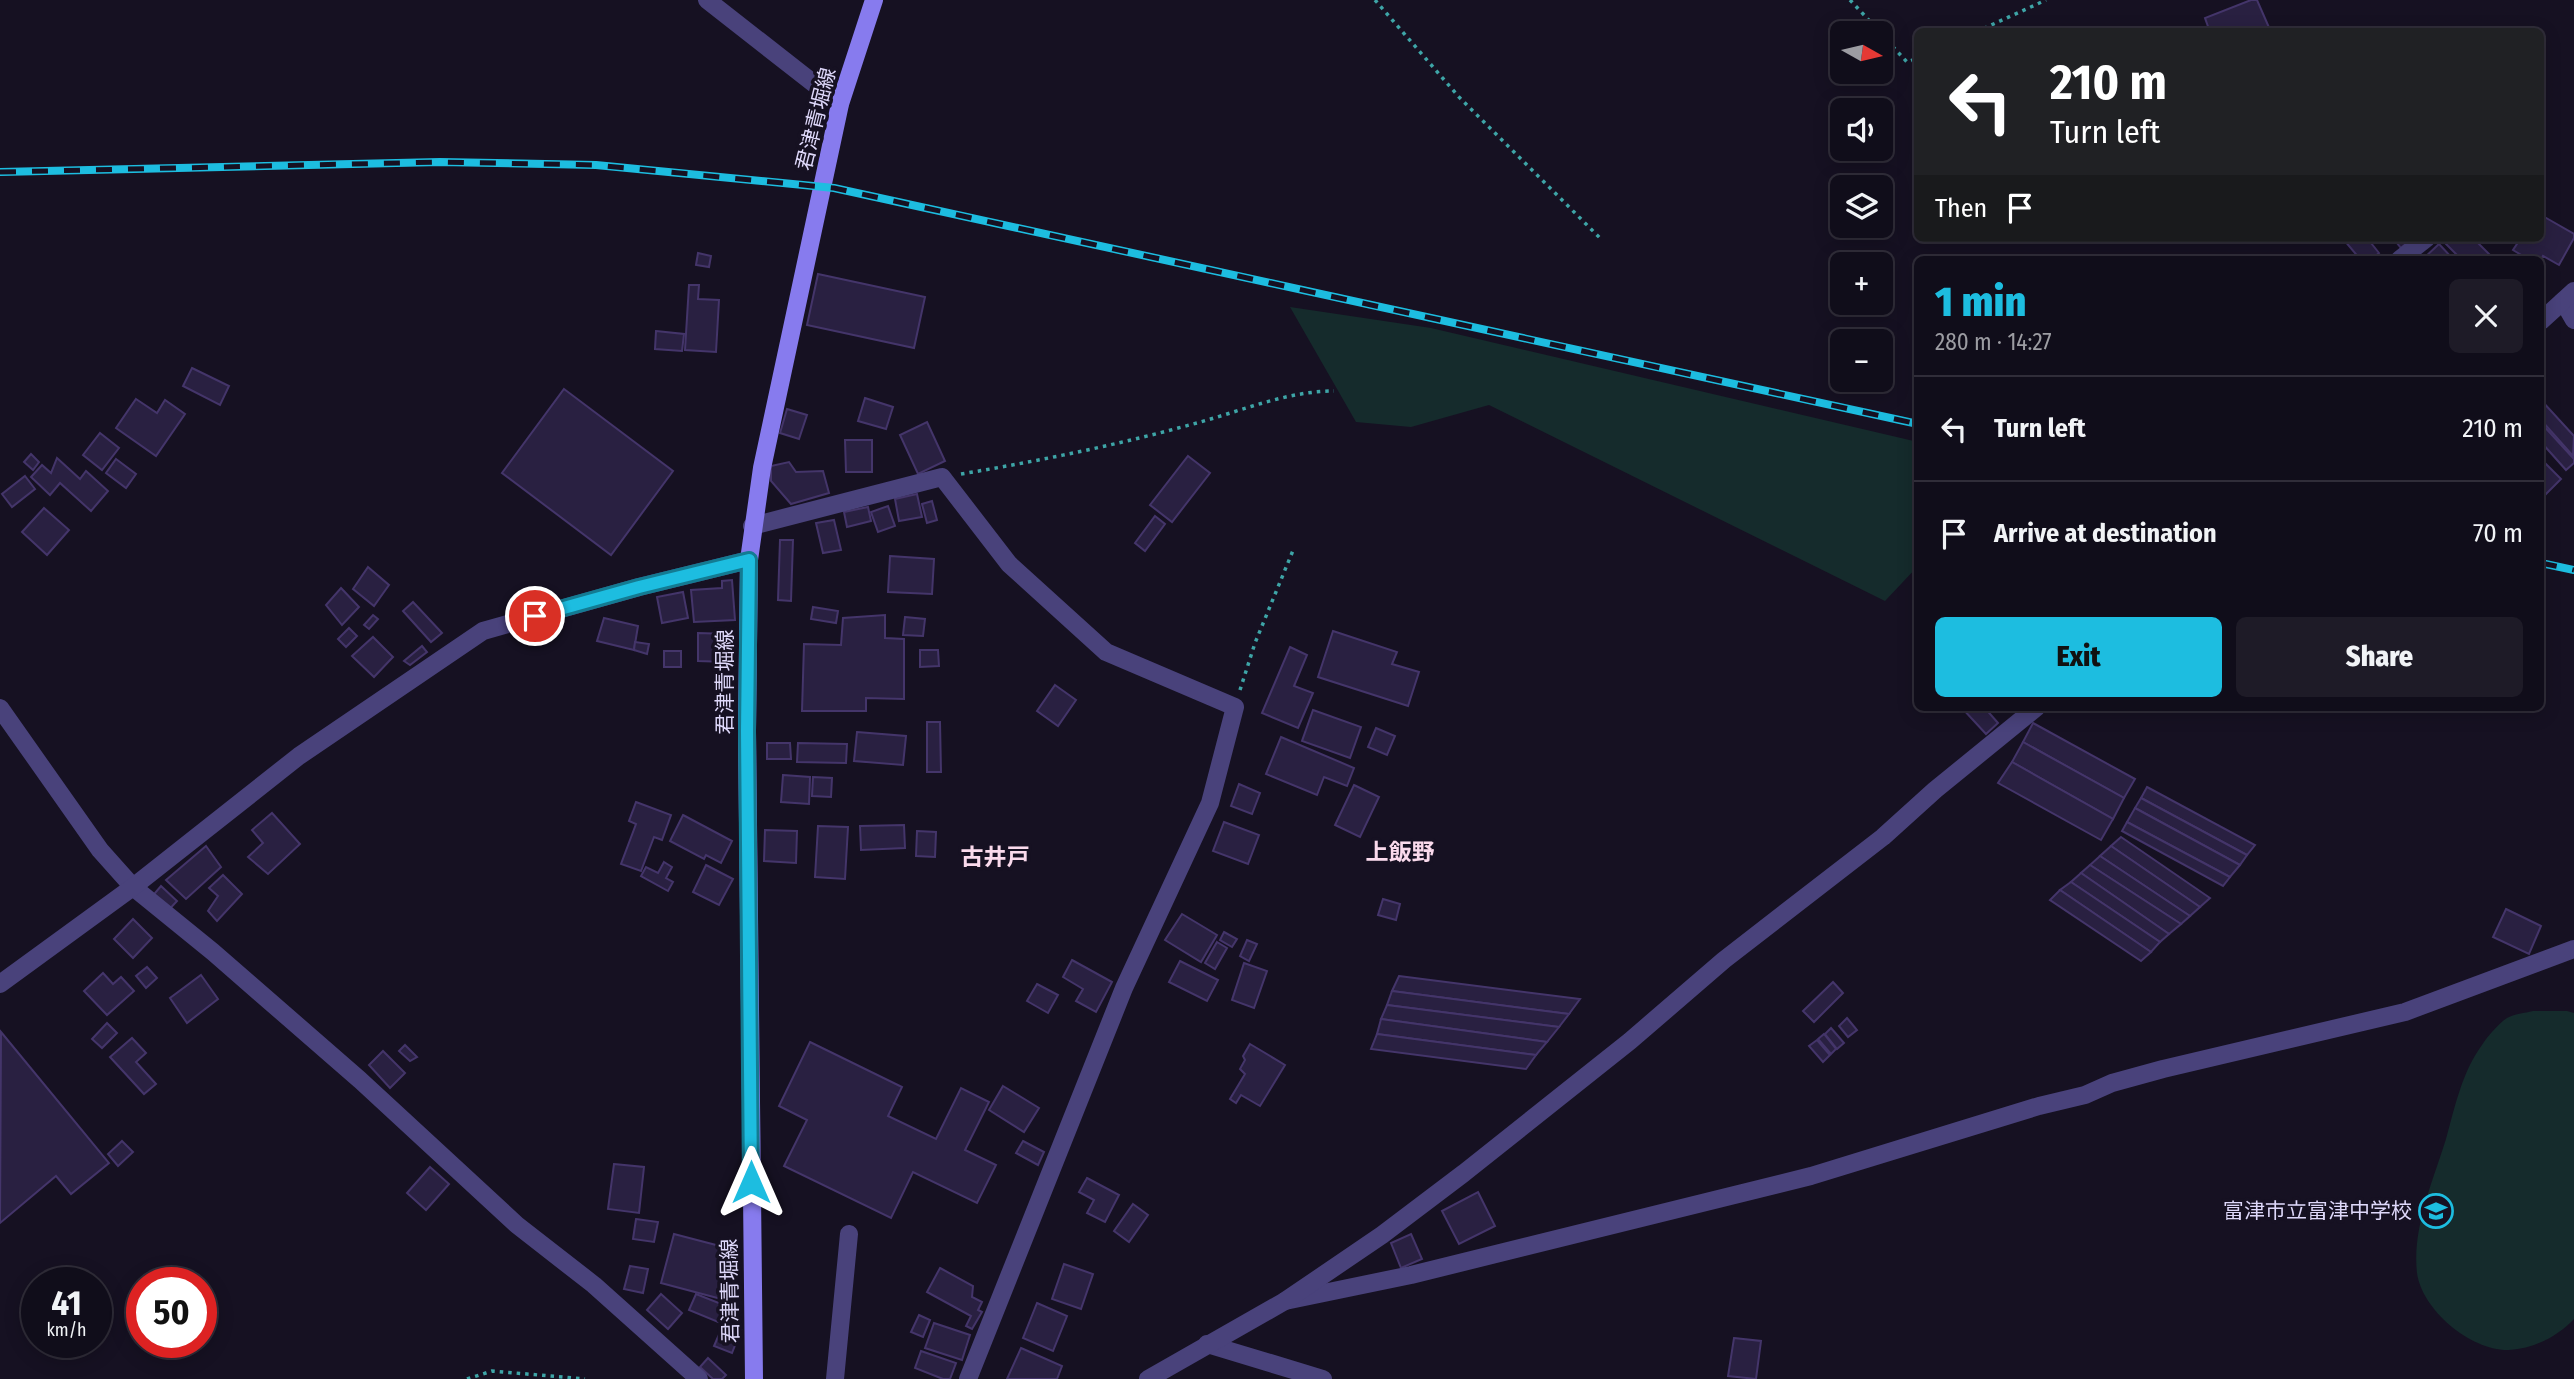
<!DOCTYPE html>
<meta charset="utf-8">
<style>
body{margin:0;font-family:"Fira Sans Condensed","Noto Sans JP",sans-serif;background:#1e1b27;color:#f1f3f6;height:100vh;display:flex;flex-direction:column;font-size:26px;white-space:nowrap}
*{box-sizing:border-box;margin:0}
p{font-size:23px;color:#9c9ca2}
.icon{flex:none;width:38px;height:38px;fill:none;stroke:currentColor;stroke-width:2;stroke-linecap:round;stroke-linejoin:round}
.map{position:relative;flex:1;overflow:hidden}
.sheet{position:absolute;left:1914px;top:256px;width:630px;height:455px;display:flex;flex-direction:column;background:#100d1a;border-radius:10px;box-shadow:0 4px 18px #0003,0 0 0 2px #302d39}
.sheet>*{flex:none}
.banner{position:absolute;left:1914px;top:28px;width:630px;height:214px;border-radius:10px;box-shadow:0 4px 18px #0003,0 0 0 2px #302d39;background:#202124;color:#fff;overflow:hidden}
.needle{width:46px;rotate:98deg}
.buttons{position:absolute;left:1830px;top:21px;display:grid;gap:14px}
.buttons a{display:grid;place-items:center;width:63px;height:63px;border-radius:10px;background:#100d1a;box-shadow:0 4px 18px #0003,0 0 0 2px #302d39;font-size:35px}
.speed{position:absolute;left:21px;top:1267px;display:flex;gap:14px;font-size:35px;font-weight:700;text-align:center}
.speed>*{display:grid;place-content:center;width:91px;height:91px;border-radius:50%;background:#100d1a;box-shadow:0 4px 18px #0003,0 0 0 2px #302d39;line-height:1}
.speed small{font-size:18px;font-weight:400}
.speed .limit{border:10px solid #d22;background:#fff;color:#111}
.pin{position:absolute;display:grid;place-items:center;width:60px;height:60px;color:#fff;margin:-30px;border:4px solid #fff;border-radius:50%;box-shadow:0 2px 7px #0007}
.me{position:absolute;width:77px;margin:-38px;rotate:0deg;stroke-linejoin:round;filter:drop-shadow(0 0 5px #0008)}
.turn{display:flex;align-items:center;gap:24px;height:147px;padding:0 21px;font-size:32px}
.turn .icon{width:91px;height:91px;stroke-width:2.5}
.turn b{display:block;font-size:49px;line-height:60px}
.then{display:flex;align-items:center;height:66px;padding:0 21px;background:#0003;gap:14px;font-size:26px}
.round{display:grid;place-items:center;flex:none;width:74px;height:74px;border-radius:10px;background:#1e1b27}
.summary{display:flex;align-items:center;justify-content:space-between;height:119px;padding:0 21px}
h1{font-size:42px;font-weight:800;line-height:52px;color:#1dbde0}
.cta{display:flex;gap:14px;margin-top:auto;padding:14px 21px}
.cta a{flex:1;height:80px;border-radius:10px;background:#1dbde0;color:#111;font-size:28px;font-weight:800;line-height:80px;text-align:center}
.cta a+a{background:#1e1b27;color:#f1f3f6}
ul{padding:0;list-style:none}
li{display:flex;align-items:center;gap:21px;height:105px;padding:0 21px;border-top:2px solid #302d39}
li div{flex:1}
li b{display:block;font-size:26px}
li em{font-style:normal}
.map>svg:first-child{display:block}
.green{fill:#152b2c}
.building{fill:#292041;stroke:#44356a;stroke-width:2}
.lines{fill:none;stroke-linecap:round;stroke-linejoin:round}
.path{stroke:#3ea5a7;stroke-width:3.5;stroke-dasharray:3.5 5;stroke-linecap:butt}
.minor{stroke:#49427b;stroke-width:18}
.secondary{stroke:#877bee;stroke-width:18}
.rail-casing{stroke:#1dbde0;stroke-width:8}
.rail{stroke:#161122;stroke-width:5;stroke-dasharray:16;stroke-linecap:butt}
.route-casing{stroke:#137b92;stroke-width:18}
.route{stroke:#1dbde0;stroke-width:12}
.labels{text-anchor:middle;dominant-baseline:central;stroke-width:7;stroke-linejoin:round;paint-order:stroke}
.street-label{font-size:21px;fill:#ded8fa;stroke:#161122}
.poi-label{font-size:21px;fill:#ded8fa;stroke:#161122;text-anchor:end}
.neighbourhood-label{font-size:23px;font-weight:bold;fill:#fadaec;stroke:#161122}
</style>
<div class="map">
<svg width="2574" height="1379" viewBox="0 0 2574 1379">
<rect width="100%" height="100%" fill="#161122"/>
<!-- green -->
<g class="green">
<polygon points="1290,307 1431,328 1918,442 1918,566 1885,601 1489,405 1411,427 1356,422"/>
<path d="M 2533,1011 L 2567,1011 L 2574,1013 L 2574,1319 C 2557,1337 2533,1349 2509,1350 C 2471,1351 2422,1310 2417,1273 C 2412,1228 2433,1181 2446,1139 C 2455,1107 2462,1072 2482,1045 C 2487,1037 2499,1023 2507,1018 C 2514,1014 2525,1013 2533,1011 Z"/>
</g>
<!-- building -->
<g class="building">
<polygon points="2251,0 2257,0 2271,32 2210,32 2205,18"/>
<polygon points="2541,215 2574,234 2574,238 2559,265 2543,256 2541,260 2528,259 2513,250 2519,241 2522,242 2524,238 2541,238"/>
<polygon points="2346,238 2367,238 2379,253 2372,259 2360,259 2344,240"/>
<polygon points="2393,238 2413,238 2401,248"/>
<polygon points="2448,238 2473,238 2494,259 2461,259 2444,242"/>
<polygon points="2439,244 2453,259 2423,259"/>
<polygon points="698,253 711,256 709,267 696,265"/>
<polygon points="818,274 925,297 914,348 807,325"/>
<polygon points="689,285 699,285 698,299 719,300 716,352 685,350"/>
<polygon points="656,331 684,334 682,351 655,349"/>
<polygon points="192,368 229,386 220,405 183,386"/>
<polygon points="564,389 673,471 611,555 502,473"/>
<polygon points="865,398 893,407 886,429 858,421"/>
<polygon points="136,399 157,413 165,400 185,414 156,456 116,428"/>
<polygon points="2541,400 2574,436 2573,456 2541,420"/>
<polygon points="787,409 807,415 799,439 780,433"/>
<polygon points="927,422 945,461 918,474 900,435"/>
<polygon points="2541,423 2574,459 2574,463 2566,470 2541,442"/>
<polygon points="100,433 119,448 102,470 83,455"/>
<polygon points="845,440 872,440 872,472 846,472"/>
<polygon points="31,454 39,462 33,470 24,462"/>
<polygon points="1188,456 1210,473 1172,522 1150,505"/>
<polygon points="57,458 80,479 86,471 108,491 91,511 60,483 50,495 31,477 42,465 51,473"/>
<polygon points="116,459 136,474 126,488 106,473"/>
<polygon points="789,462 796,472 823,471 829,493 791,504 771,481 771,466"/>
<polygon points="2545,463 2561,479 2541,499 2541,467"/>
<polygon points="25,476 35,489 12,507 2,494"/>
<polygon points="917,494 922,517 899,521 895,499"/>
<polygon points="932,501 937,520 927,523 922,504"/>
<polygon points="888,506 895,526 878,532 871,512"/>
<polygon points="868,507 871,521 847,527 844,512"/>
<polygon points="44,508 69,530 47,555 22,532"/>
<polygon points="1155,516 1165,524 1145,551 1135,543"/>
<polygon points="834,520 841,550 823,553 816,523"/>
<polygon points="780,540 793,540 791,601 778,600"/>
<polygon points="890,556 934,559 932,594 888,592"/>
<polygon points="368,567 389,585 374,606 353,589"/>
<polygon points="732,580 735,620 694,622 691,590 722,588 722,581"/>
<polygon points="341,588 359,607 342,625 326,605"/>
<polygon points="683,592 688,618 662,623 657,597"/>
<polygon points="413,602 442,633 431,642 403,611"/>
<polygon points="813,607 838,611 836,623 811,619"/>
<polygon points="373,615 378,619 369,629 364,625"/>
<polygon points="885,615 885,638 904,639 904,699 866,698 866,711 802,711 804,644 841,645 843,618"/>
<polygon points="905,617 925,619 923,636 903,635"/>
<polygon points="604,618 638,626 634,650 597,641"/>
<polygon points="349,628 357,636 346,647 338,639"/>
<polygon points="1333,631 1397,652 1392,664 1419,672 1408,706 1318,677"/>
<polygon points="698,633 728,634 727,662 698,661"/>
<polygon points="373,637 393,657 374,677 352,656"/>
<polygon points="635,642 649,644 647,654 634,650"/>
<polygon points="422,646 427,652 410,665 404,661"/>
<polygon points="1290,647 1307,655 1294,686 1313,693 1298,728 1262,713"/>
<polygon points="920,650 938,650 939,666 920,667"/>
<rect x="664" y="651" width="17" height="16"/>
<polygon points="1055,685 1076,700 1058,726 1037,711"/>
<polygon points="1961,707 1984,707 1998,723 1986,734"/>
<polygon points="1313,710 1361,727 1350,758 1302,741"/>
<polygon points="927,722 940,722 941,772 927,772"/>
<polygon points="2033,723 2135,779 2124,798 2023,742"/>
<polygon points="1376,728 1395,736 1387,755 1368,747"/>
<polygon points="857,732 906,736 903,765 854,761"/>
<polygon points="1281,737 1354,768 1347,786 1324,777 1317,795 1266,774"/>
<polygon points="2023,742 2124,798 2113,819 2012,762"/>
<polygon points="767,743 790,743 791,759 767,759"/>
<polygon points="798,743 847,744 846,763 797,762"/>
<polygon points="2012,762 2113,819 2101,840 1998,783"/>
<polygon points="783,775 810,777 809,804 781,802"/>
<polygon points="813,777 832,778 831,797 812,796"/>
<polygon points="1239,784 1260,793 1252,814 1231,806"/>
<polygon points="1354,785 1379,797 1360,837 1335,825"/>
<polygon points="2147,787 2255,845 2247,855 2141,798"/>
<polygon points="2141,798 2247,855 2240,865 2135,808"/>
<polygon points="636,802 671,815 662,840 654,837 641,871 621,864 636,824 629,821"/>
<polygon points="2135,808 2240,865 2230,877 2127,822"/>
<polygon points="272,813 300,844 268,874 248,857 263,843 252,830"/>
<polygon points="683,815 732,841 721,863 706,855 704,859 670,841"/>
<polygon points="1224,822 1259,835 1248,864 1213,851"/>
<polygon points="2127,822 2230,877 2223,886 2122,831"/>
<polygon points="904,825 905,848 861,850 860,826"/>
<polygon points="818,826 848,827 845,879 815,877"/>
<polygon points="765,830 797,831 796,863 764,861"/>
<polygon points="917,831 936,832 935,857 916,856"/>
<polygon points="2121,837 2210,898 2200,907 2111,846"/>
<polygon points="206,846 221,867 186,899 166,880"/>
<polygon points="2111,846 2200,907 2190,916 2100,856"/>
<polygon points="2100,856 2190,916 2181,924 2090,865"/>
<polygon points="664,862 672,867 666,878 673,882 668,891 641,876 646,867 658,873"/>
<polygon points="706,865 733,879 719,905 693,892"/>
<polygon points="2090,865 2181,924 2169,934 2081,873"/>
<polygon points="2081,873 2169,934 2160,942 2071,882"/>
<polygon points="223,875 242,894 217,921 208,911 218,896 209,888"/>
<polygon points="2071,882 2160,942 2151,952 2060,890"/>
<polygon points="161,886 177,901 166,913 149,900"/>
<polygon points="2060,890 2151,952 2141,961 2050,900"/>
<polygon points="1383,899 1400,904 1396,920 1378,915"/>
<polygon points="2506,909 2541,926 2529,954 2493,937"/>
<polygon points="1182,914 1217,935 1201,962 1165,940"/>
<polygon points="133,919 152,938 133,958 114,939"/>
<polygon points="1224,932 1237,939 1232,947 1220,940"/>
<polygon points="1247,940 1257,944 1249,961 1240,956"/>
<polygon points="1217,942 1227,948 1215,969 1205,963"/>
<polygon points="1072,960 1112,982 1096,1012 1076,1001 1083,989 1063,977"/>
<polygon points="1180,961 1218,980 1207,1001 1169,982"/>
<polygon points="1244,963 1267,971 1254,1008 1232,1000"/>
<polygon points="147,967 157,978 146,988 136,976"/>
<polygon points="103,973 113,984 121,977 134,991 107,1015 84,991"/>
<polygon points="201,975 218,999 187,1023 170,998"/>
<polygon points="1399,976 1580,999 1569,1014 1392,991"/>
<polygon points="1833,982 1843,993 1814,1022 1803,1011"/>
<polygon points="1037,984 1058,995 1048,1013 1027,1001"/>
<polygon points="1392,991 1569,1014 1559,1027 1387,1005"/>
<polygon points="1387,1005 1559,1027 1547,1042 1381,1019"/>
<polygon points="1847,1018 1857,1030 1848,1037 1839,1026"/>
<polygon points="1381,1019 1547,1042 1536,1055 1377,1034"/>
<polygon points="107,1023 117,1033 102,1048 92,1039"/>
<polygon points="1831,1028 1844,1043 1837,1049 1825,1034"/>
<polygon points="1,1032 109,1163 71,1194 56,1176 0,1223"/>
<polygon points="1377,1034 1536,1055 1526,1069 1371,1049"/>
<polygon points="1824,1034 1836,1049 1831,1054 1818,1039"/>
<polygon points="132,1038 146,1053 136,1062 156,1084 144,1094 110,1057"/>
<polygon points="1817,1040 1830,1055 1823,1062 1809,1046"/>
<polygon points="810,1042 902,1087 888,1116 936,1139 961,1088 989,1102 965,1150 996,1165 977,1203 913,1172 891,1218 784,1166 807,1120 779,1106"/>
<polygon points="1250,1044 1285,1065 1260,1106 1241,1095 1236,1103 1230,1099 1245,1074 1240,1069 1245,1060 1243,1056"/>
<polygon points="405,1045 417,1057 410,1061 399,1051"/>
<polygon points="383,1051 405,1073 390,1088 369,1065"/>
<polygon points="1003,1086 1039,1108 1024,1132 989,1110"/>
<polygon points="122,1141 133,1152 118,1166 108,1154"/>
<polygon points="1023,1141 1044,1152 1038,1165 1016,1153"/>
<polygon points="614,1164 644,1167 639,1213 608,1209"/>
<polygon points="430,1167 449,1184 426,1210 407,1193"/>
<polygon points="1087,1178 1119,1195 1105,1222 1087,1213 1094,1200 1079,1192"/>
<polygon points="1478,1192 1495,1226 1459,1244 1442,1211"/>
<polygon points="1133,1204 1148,1215 1129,1242 1114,1231"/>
<polygon points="636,1219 658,1222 654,1242 633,1239"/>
<polygon points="674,1234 739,1251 725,1300 661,1283"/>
<polygon points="1411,1234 1422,1259 1401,1268 1391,1243"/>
<polygon points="1064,1264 1093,1274 1081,1309 1052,1299"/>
<polygon points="630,1266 648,1269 643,1293 624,1289"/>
<polygon points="940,1268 973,1286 972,1297 982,1302 978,1310 982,1312 972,1329 966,1326 971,1316 927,1292"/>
<polygon points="661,1294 682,1313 668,1329 647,1310"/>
<polygon points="696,1294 729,1307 723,1324 689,1310"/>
<polygon points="1037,1303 1067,1316 1053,1351 1023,1338"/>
<polygon points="919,1315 930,1320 923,1337 911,1332"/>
<polygon points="724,1323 741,1330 732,1353 714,1346"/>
<polygon points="934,1323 970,1335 962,1360 925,1348"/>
<polygon points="1734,1338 1761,1341 1756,1379 1728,1376"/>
<polygon points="1021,1348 1062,1366 1057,1379 1007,1379"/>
<polygon points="921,1351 956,1363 950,1379 943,1379 915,1368"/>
<polygon points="708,1358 726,1375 722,1379 713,1379 700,1367"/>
</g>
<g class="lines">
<!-- path -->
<g class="path">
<polyline points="1375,0 1459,97 1602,240"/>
<polyline points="1850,0 1881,33"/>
<polyline points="1976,32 2046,0"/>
<polyline points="1881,34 1907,62 1918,58"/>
<path d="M 961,474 C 1039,461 1117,445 1193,424 C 1239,412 1286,391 1334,391"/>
<polyline points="1240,690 1255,643 1294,548"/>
<polyline points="467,1379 492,1371 585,1379"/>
</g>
<!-- minor -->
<g class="minor">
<polyline points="707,0 840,104"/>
<polyline points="2400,259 2427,238"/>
<polyline points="2563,301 2574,320"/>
<polyline points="2541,321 2574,291"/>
<polyline points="752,526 942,477 1009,564 1106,652 1235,707 1210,803 1124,988 968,1379"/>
<polyline points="0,708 100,850 133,887 213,952 360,1080 517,1225 594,1285 699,1379"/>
<polyline points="0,984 133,887 299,756 483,631 639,587 749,560"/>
<polyline points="1285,1301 1411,1275 1811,1176 2039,1106 2085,1095 2112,1083 2163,1069 2405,1012 2574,949"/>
<polyline points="1207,1344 1323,1379"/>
<polyline points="835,1379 849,1234"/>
<polyline points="1148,1379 1285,1301 1382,1235 1464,1173 1630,1041 1724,960 1883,837 1935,790 2037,707"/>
</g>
<!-- secondary -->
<polyline class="secondary" points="754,1379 747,731 749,560 762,468 840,104 874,0"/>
<!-- rail casing -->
<g class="rail-casing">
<g id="rail">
<polyline points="0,172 440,162 596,165 834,188 1918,424"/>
<polyline points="2541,563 2574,570"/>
</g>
</g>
<!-- rail -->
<use href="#rail" class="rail"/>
</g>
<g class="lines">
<!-- route casing -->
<g class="route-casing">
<polyline id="route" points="535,616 639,587 749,560 747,731 751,1182"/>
</g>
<!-- route -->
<use href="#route" class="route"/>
</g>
<!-- icons -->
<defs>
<g id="school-ring" transform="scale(1.75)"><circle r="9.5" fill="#161122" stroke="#1dbde0" stroke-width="1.5"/><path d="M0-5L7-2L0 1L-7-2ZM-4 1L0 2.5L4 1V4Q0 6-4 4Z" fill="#1dbde0"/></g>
</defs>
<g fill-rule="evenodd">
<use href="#school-ring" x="2436" y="1211"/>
</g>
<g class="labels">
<!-- street labels -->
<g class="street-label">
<text transform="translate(816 119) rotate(-76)">君津青堀線</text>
<text transform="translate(725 682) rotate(-90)">君津青堀線</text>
<text transform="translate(730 1291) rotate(-91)">君津青堀線</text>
</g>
<!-- poi labels -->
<g class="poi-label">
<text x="2412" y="1211">富津市立富津中学校</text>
</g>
<!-- neighbourhood labels -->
<g class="neighbourhood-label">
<text x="1400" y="852">上飯野</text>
<text x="995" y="857">古井戸</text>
</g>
</g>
</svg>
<div class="buttons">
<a><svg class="needle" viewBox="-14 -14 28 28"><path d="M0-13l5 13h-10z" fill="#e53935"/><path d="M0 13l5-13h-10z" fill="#9c9ca2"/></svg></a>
<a><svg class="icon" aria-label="sound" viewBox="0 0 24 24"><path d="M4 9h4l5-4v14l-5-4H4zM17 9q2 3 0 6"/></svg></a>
<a><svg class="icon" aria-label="layers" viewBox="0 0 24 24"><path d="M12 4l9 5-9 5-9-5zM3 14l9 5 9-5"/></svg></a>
<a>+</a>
<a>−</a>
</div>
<div class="speed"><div>41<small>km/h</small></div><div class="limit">50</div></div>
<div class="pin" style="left:535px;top:616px;background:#d93025"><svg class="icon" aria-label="arrive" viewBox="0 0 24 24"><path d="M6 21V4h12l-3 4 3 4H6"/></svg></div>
<svg class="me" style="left:751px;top:1182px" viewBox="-20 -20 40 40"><path d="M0-17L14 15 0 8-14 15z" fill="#1dbde0" stroke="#fff" stroke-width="4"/></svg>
<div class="banner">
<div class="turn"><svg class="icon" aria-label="left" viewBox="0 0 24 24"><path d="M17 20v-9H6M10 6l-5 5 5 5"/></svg><div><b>210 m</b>Turn left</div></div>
<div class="then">Then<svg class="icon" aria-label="arrive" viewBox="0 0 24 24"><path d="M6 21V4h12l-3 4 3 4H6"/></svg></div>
</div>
<section class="sheet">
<div class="summary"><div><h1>1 min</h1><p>280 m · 14:27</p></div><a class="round"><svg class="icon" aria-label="close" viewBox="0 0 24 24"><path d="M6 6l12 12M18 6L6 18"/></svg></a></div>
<ul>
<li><svg class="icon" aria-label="left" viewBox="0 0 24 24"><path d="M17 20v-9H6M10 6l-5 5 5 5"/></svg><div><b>Turn left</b></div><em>210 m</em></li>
<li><svg class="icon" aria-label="arrive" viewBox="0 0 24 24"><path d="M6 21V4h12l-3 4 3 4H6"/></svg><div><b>Arrive at destination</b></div><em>70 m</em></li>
</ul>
<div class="cta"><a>Exit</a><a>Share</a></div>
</section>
</div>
